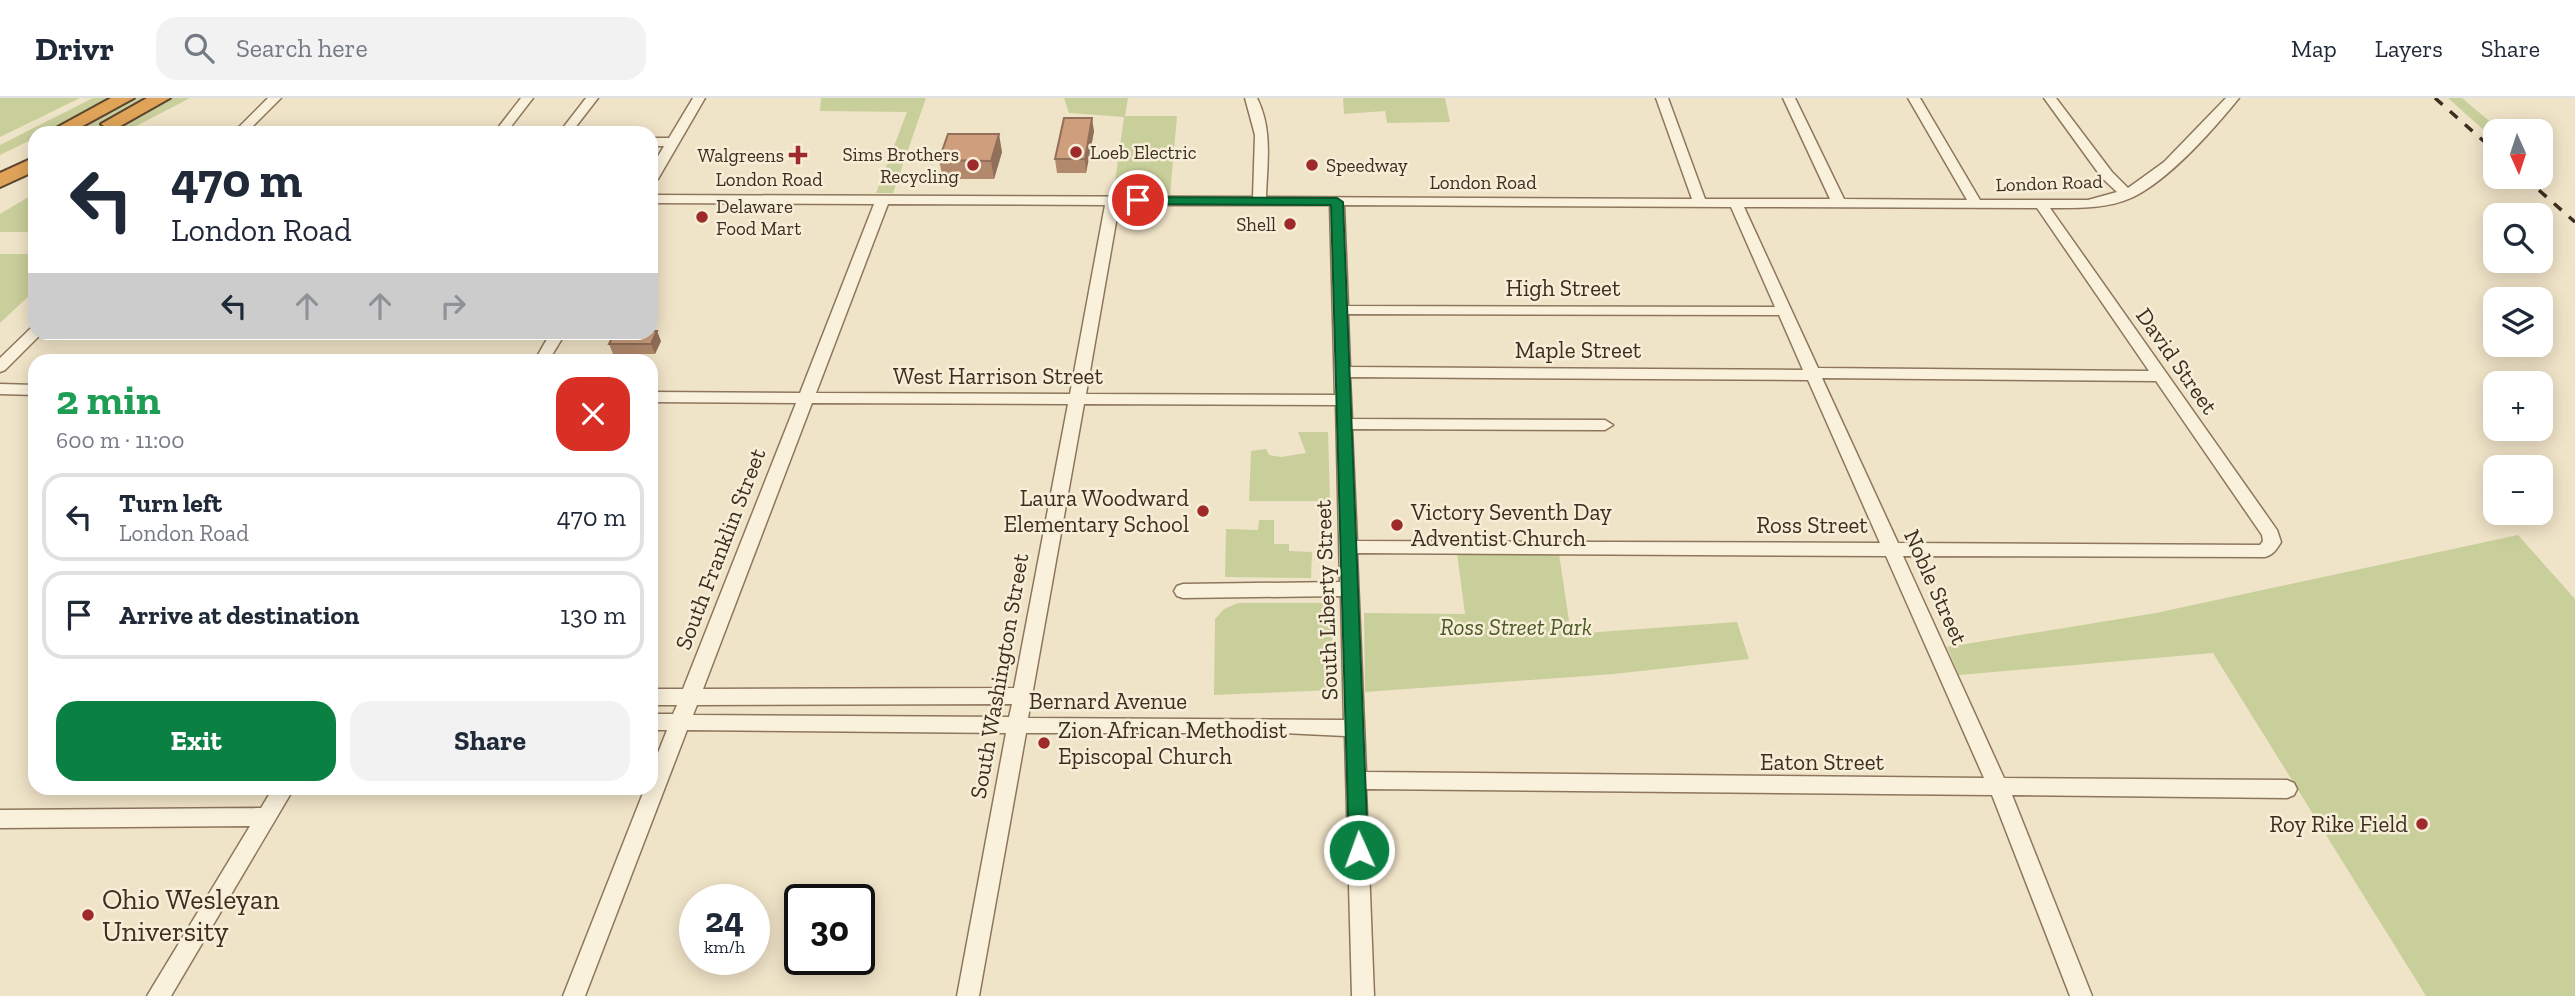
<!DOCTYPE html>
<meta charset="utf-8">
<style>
body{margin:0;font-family:"Zilla Slab",serif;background:#f2f2f3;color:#1f2937;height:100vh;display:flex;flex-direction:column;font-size:26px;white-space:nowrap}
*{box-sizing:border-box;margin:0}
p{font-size:23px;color:#747a83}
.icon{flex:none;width:38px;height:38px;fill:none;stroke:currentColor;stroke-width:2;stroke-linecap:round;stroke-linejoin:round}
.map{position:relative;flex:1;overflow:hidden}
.panel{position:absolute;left:28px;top:256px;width:630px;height:441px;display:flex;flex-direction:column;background:#fff;border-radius:21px;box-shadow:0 4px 18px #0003}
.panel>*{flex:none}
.hud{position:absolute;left:28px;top:28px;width:630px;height:214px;border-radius:21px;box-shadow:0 4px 18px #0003;background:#fff;color:#1f2937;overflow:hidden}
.needle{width:46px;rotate:177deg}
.buttons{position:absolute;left:2483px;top:21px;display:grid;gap:14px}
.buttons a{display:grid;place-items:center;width:70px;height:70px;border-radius:14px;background:#fff;box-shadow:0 4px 18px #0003;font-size:35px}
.speed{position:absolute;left:679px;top:786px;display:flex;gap:14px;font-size:35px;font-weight:700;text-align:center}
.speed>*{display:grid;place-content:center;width:91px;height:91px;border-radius:50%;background:#fff;box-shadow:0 4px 18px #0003;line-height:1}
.speed small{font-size:18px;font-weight:400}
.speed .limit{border:4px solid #111;border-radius:10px;background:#fff;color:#111}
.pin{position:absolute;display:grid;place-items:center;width:60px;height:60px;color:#fff;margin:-30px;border:4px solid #fff;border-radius:50%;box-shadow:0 2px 7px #0007}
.me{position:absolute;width:77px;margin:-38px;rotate:358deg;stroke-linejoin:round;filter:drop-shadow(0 0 5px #0008)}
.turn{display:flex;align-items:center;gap:24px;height:147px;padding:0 28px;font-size:32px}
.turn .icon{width:91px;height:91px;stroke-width:2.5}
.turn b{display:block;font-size:49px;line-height:60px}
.lanes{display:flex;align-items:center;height:66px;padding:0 28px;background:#0003;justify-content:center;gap:35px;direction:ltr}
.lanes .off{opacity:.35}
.round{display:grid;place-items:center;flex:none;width:74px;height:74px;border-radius:21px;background:#f2f2f3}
.overview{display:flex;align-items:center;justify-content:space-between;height:119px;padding:0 28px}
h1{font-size:42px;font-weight:800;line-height:52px;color:#1e9e55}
.primary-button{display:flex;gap:14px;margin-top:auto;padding:14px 28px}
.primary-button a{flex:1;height:80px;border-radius:21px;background:#0b8043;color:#fff;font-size:28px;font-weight:800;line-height:80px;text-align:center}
.primary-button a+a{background:#f2f2f3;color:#1f2937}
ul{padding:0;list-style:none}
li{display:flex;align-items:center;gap:21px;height:88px;margin:0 14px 10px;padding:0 14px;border:4px solid #e0e1e3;border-radius:21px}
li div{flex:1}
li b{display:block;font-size:26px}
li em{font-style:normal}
header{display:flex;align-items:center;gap:42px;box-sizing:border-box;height:98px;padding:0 35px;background:#fff;border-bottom:2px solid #e0e1e3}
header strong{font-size:33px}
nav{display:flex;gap:38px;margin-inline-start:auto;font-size:24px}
.search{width:490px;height:63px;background:#f2f2f3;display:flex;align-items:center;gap:18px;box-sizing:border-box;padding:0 24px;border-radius:21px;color:#747a83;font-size:26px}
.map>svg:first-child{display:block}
.green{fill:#c9cf9b}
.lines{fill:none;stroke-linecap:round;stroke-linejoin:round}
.minor-casing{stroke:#8d765c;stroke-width:3}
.highway-casing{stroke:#5b4430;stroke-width:4}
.minor{fill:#faf1dc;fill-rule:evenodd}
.highway{fill:#e0a458;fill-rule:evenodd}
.rail{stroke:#3d2e20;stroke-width:3.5;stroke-dasharray:10 10;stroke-linecap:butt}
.wall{fill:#b2896c}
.shaded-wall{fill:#916f58}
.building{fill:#cf9f7d;stroke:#916f58;stroke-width:2}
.route{fill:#0b8043;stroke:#07532c;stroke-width:2}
.poi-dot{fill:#9e2a2b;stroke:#f7eed8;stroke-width:2.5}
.labels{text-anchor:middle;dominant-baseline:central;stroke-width:5;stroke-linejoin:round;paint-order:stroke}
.far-poi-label{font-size:19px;fill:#3d2e20;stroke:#f7eed8;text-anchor:start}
.far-street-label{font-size:19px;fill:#3d2e20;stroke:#f7eed8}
.street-label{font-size:23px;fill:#3d2e20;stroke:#f7eed8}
.poi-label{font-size:23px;fill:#3d2e20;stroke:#f7eed8;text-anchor:end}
.park-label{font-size:23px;font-style:italic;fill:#4d5a26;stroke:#f7eed8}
.near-poi-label{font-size:28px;fill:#3d2e20;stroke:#f7eed8;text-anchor:start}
</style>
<header>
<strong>Drivr</strong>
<div class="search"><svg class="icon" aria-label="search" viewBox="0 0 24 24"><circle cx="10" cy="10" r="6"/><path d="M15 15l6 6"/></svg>Search here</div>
<nav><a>Map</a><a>Layers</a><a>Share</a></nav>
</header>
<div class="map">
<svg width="2575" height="898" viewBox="0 0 2575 898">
<rect width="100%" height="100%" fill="#f0e4c8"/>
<!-- green -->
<g class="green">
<polygon points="0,0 80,0 0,39"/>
<polygon points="93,0 114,0 44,35 35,35 35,40 0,57 0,47"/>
<polygon points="133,0 153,0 84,35 64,35"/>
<polygon points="171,0 190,0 123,35 103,35"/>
<polygon points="821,0 926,0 893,95 876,95 907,14 820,13"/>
<polygon points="1064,0 1128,0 1125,18 1177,18 1170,97 1113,98 1124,19 1069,15"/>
<polygon points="1343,0 1445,0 1450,24 1387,25 1385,13 1344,16"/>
<polygon points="2448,0 2462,0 2501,33 2496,33 2495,42"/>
<polygon points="35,95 35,134 0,134 0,116"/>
<polygon points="0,156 35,156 35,192 0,225"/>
<polygon points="1298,334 1328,334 1330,403 1249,403 1251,353 1266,351 1269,357 1281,359 1306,355"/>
<polygon points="1259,422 1274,422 1274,446 1289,446 1289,453 1312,454 1311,480 1225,479 1226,431 1258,432"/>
<polygon points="2518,437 2575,501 2575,898 2426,898 2213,555 1959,577 1947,549 2156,515"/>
<polygon points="1457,455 1559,456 1571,536 1737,524 1749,561 1614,576 1365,594 1364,515 1465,516"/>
<polygon points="1238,505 1326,505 1332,508 1333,592 1214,597 1215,521 1224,511"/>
</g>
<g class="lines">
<!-- minor casing -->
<g class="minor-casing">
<g id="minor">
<polygon points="268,0 281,0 246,35 233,35"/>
<polygon points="521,0 533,0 506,35 494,35"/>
<polygon points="586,0 598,0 571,35 559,35"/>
<polygon points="693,0 705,0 658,81 651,85 651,70 664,48 651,48 651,40 669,40"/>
<path d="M 1245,0 L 1257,0 C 1273,32 1267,65 1266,99 L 1692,101 L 1656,0 L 1668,0 L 1705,101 L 1830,101 L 1783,0 L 1795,0 L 1844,101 L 1967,102 L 1908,0 L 1920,0 L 1980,102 L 2088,102 L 2117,94 L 2102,80 L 2044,0 L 2056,0 L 2112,74 L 2128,90 L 2164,64 L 2226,0 L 2239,0 C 2213,32 2168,83 2131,100 C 2107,111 2077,110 2050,110 L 2277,432 L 2281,444 C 2277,451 2273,457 2265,459 L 1903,458 L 2004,680 L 2287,682 L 2294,685 L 2297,691 L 2294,697 L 2287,700 L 2012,697 L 2092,898 L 2070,898 L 1992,697 L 1366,691 L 1374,898 L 1352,898 L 1345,638 L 1283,635 L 1026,635 L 979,898 L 957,898 L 1006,635 L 687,632 L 585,898 L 563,898 L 645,690 L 651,690 L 651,673 L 667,632 L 651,632 L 651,616 L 673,616 L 677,607 L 651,607 L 651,591 L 683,591 L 796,305 L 651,304 L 651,294 L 800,295 L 874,106 L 651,105 L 651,97 L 1253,99 L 1255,37 ZM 888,106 L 1105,107 L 1070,296 L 816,295 ZM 1119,107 L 1330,107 L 1335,297 L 1086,296 ZM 1344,107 L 1731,109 L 1775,209 L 1348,208 ZM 1744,109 L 2037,110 L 2149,273 L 1818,270 ZM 1348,216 L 1779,217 L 1803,272 L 1350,269 ZM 1350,279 L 1808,282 L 1880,445 L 1357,443 L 1352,331 L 1605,332 L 1613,327 L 1605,322 L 1352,321 ZM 1822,280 L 2156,283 L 2262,437 L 2263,443 L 2260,447 L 1898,445 ZM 812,305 L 1068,306 L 1014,590 L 703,591 ZM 1084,306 L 1336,307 L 1340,484 L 1183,486 L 1177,488 L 1174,493 L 1177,498 L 1183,500 L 1341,498 L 1344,622 L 1028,620 ZM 1357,455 L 1886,458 L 1984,680 L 1366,674 ZM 1012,606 L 1009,619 L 693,617 L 697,607 Z"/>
<polygon points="35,229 35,234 42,234 40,237 5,272 0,274 0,260 30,231"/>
<polygon points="551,234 566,234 549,262 535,262"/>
<polygon points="0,286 35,287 35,297 0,296"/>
<polygon points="273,690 294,690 171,898 147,898 250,728 0,730 0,712 261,710"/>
</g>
</g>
<!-- highway casing -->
<g class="highway-casing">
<g id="highway">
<polygon points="111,0 134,0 70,35 47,35"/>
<polygon points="147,0 170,0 117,30 110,32 101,26"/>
<polygon points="35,59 35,73 0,89 0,75"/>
</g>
</g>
<!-- minor -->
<use href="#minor" class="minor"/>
<!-- highway -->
<use href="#highway" class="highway"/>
<!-- rail -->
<g class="rail">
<polyline points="2435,0 2496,54"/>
<polyline points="2524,79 2575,124"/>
</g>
</g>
<!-- wall -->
<g class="wall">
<polygon points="1094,33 1086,75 1057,75 1055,61"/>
<polygon points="1002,54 994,81 943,81 939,62"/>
<polygon points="661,243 655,256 613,256 609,246"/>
</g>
<!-- shaded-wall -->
<g class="shaded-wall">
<polygon points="1092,20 1094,33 1086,75 1085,61"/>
<polygon points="999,36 1002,54 994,81 991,63"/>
<polygon points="657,233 661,243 655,256 651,246"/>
</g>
<!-- building -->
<g class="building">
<polygon points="1064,20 1092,20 1085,61 1055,61"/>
<polygon points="948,36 999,36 991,63 939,62"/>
<polygon points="651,233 657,233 651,246 609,246 615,234 651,234"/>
</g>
<!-- route -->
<polygon class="route" points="1133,99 1337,100 1343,104 1368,752 1365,758 1352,758 1349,752 1331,107 1138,106 1133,105"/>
<!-- markers -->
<g class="poi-dot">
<circle cx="1076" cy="54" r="7"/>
<path d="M794.5 46.5h7v7h7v7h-7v7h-7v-7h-7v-7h7z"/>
<circle cx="973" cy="67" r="7"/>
<circle cx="1312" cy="67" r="7"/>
<circle cx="702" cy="119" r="7"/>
<circle cx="1290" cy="126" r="7"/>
<circle cx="1203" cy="413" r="7"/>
<circle cx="1397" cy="427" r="7"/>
<circle cx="1044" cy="645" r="7"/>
<circle cx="2422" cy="726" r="7"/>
<circle cx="88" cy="817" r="7"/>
</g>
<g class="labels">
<!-- far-poi labels -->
<g class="far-poi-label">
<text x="1090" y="54">Loeb Electric</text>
<text x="959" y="56" text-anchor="end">Sims Brothers<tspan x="959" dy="22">Recycling</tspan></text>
<text x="784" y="57" text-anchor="end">Walgreens</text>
<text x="1326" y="67">Speedway</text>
<text x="716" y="108">Delaware<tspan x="716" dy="22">Food Mart</tspan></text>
<text x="1276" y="126" text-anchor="end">Shell</text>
</g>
<!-- far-street labels -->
<g class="far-street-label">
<text x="769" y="81">London Road</text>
<text x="1483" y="84">London Road</text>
<text transform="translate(2049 85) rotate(-2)">London Road</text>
</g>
<!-- street labels -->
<g class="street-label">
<text x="1563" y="190">High Street</text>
<text x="1578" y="252">Maple Street</text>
<text transform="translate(2177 263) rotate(55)">David Street</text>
<text x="998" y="278">West Harrison Street</text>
<text x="1812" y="427">Ross Street</text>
<text transform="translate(720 451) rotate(-69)">South Franklin Street</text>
<text transform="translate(1936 489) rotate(66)">Noble Street</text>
<text transform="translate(1326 502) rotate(-92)">South Liberty Street</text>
<text transform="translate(999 578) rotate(-80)">South Washington Street</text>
<text x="1108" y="603">Bernard Avenue</text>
<text x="1822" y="664">Eaton Street</text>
</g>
<!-- poi labels -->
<g class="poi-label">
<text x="1189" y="400">Laura Woodward<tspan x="1189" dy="26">Elementary School</tspan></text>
<text x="1411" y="414" text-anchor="start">Victory Seventh Day<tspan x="1411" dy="26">Adventist Church</tspan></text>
<text x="1058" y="632" text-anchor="start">Zion African Methodist<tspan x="1058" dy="26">Episcopal Church</tspan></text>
<text x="2408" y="726">Roy Rike Field</text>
</g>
<!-- park labels -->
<g class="park-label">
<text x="1516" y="529">Ross Street Park</text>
</g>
<!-- near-poi labels -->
<g class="near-poi-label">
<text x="102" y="801">Ohio Wesleyan<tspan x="102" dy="32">University</tspan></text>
</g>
</g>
</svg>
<div class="buttons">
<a><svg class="needle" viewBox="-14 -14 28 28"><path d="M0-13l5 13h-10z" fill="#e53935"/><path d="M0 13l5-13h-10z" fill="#747a83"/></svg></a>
<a><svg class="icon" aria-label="search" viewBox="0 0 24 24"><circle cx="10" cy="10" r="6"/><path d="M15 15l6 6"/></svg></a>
<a><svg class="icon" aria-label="layers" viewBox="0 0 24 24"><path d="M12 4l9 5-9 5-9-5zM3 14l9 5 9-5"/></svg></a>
<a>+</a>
<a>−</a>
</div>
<div class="speed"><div>24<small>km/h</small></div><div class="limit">30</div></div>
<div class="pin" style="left:1138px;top:102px;background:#d93025"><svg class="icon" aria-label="arrive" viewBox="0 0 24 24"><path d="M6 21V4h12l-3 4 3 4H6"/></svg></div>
<svg class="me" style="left:1359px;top:752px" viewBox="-20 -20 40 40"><circle r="17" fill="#0b8043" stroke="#fff" stroke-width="3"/><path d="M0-11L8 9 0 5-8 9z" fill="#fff"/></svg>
<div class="hud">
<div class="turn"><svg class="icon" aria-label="left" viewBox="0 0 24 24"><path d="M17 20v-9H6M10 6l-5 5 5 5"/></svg><div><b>470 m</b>London Road</div></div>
<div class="lanes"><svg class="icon" aria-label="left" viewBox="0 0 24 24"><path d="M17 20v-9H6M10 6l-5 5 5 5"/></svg><svg class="icon off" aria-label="ahead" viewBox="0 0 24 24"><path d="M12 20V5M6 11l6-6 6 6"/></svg><svg class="icon off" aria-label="ahead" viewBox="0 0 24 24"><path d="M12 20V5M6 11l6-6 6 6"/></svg><svg class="icon off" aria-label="right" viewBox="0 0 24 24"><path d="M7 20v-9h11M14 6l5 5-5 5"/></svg></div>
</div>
<section class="panel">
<div class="overview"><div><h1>2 min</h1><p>600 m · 11:00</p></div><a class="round" style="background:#d93025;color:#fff"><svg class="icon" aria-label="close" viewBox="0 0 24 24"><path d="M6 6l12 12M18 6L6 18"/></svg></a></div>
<ul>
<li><svg class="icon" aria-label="left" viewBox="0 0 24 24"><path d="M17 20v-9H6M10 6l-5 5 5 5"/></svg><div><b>Turn left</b><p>London Road</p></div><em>470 m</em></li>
<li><svg class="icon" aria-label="arrive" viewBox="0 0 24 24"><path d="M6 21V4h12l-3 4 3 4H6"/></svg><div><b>Arrive at destination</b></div><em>130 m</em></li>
</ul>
<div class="primary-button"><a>Exit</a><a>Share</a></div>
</section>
</div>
